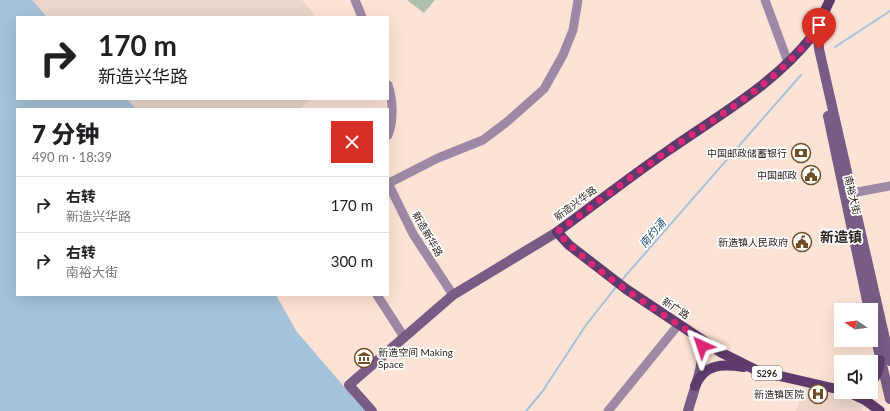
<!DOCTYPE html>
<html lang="zh">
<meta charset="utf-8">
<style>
body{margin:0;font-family:Lato,"Noto Sans SC",sans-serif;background:#f2f2f2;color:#202124;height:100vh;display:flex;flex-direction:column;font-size:15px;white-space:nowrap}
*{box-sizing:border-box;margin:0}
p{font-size:13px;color:#757577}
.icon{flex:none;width:22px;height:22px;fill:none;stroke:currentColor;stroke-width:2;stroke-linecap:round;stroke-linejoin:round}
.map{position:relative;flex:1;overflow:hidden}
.panel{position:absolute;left:16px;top:108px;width:373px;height:188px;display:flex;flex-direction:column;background:#fff;border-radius:0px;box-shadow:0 4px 16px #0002}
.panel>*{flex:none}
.guide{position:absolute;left:16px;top:16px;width:373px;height:84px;border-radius:0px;box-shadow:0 4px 16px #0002;background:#fff;color:#202124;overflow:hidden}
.needle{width:26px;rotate:283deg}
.buttons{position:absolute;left:834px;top:303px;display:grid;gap:8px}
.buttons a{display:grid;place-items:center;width:44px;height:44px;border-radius:0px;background:#fff;box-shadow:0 4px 16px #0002;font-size:20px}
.pin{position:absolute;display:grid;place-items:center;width:34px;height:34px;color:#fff;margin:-41px -17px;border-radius:50% 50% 50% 0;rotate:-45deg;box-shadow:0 0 4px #0007}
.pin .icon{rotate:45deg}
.me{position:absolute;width:44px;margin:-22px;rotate:318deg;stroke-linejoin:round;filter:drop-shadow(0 0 3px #0008)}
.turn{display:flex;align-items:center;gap:14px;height:84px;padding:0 16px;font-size:18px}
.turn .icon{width:52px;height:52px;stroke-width:2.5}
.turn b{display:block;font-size:28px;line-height:34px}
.round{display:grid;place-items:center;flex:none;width:42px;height:42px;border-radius:0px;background:#f2f2f2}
.summary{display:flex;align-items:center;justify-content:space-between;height:68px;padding:0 16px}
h1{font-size:24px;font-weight:800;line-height:30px}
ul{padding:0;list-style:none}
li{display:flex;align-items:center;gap:12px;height:56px;padding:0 16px;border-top:1px solid #e0e0e0}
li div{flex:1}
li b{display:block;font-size:15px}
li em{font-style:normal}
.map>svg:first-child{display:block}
.commercial{fill:#ecd6ca}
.medical{fill:#edd5ca}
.green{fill:#aebfab}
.water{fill:#a4c2d9}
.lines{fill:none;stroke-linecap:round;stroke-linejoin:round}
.stream{stroke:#a4c2d9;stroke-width:2}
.street{stroke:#9d89a6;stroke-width:9}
.secondary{stroke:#785c85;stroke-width:10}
.primary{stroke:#5e3b6d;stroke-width:10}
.route{stroke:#db2777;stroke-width:7;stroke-dasharray:0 12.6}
.labels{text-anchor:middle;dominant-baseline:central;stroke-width:3.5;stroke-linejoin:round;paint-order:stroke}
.shield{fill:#fff;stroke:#6d6662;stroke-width:1}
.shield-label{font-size:9px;font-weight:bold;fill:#2e241f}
.poi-label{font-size:10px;fill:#2e241f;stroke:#fff;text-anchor:end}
.street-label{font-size:10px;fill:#2e241f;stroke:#fff}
.water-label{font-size:11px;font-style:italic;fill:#205373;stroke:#fff}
.district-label{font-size:14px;font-weight:bold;fill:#2e241f;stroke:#fff}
</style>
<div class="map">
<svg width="890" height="411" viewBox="0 0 890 411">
<rect width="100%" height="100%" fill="#fde3d5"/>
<!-- commercial -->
<g class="commercial">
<polygon points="32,0 302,0 313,12 314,17 47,17"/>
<polygon points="127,99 311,99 300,109 136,109"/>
</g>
<!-- medical -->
<polygon class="medical" points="805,384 864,405 862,411 796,411"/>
<!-- green -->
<polygon class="green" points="407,0 435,0 424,13"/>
<!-- water -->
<polygon class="water" points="0,0 32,0 47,17 17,17 17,99 127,99 136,109 17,109 17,295 276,295 297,332 365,411 0,411"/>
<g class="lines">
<!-- stream -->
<g class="stream">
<polyline points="835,47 890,11"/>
<polyline points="620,282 801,75"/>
<polyline points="526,411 542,392 586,325 616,287"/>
</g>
<!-- street -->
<g class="street">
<polyline points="355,0 362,17"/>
<polyline points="765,0 788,62"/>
<path d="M 388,85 C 393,100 394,120 388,135"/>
<polyline points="388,183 413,234 453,295"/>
<polyline points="389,183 438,158 483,140 508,121 544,89 563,55 573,30 578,0"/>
<polyline points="852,193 890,186"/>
<polyline points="377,295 404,337"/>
<polyline points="608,411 679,324"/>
</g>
<!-- secondary -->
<g class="secondary">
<polyline points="818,28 819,49 890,361"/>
<polyline points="828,116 869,310"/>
<polyline points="871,318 890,399"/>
<polyline points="372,411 349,385 453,295 557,232"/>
<path d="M 688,411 C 693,391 709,356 699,338"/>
</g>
<!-- primary -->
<g class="primary">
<path d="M 830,0 C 824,11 820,25 813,35 C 775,84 719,115 669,150 C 631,176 594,205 557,232 L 569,245 L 626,289 L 722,353 L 758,371 L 841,390"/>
<path d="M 871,383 C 877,376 879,369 880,360"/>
<path d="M 695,386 C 705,363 723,364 744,367"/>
<polyline points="847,392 865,400 880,411"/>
</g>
</g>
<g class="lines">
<!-- route -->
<path class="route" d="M 702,346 L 699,338 C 652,307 595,273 557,232 C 593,206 628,178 665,153 C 719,115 779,82 818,28 L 819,49"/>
</g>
<!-- icons -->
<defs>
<g id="bank-ring" transform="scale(1)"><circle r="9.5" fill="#fff" stroke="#704e26" stroke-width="1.5"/><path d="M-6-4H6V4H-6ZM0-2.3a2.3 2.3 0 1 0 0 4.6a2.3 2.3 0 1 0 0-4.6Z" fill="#704e26"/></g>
<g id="civic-ring" transform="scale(1)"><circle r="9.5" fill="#fff" stroke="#704e26" stroke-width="1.5"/><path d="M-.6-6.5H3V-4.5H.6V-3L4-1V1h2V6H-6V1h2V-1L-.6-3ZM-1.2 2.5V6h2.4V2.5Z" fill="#704e26"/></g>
<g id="museum-ring" transform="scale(1)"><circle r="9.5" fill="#fff" stroke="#704e26" stroke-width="1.5"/><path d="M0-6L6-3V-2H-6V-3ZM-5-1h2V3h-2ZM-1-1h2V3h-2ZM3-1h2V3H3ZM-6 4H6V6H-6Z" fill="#704e26"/></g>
<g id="hospital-ring" transform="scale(1)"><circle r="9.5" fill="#fff" stroke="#704e26" stroke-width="1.5"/><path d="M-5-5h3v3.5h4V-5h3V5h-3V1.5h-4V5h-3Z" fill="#704e26"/></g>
</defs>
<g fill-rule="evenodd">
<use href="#bank-ring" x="801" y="153"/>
<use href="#civic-ring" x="811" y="175"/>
<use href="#civic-ring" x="802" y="242"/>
<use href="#museum-ring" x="364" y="358"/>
<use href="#hospital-ring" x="818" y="394"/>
</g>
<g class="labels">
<!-- shield labels -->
<rect class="shield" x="752" y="366" width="30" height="14" rx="3"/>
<g class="shield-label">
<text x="767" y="373">S296</text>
</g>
<!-- poi labels -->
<g class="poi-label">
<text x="787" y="153">中国邮政储蓄银行</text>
<text x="797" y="175">中国邮政</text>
<text x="788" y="242">新造镇人民政府</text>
<text x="378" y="352" text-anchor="start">新造空间 Making<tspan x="378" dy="12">Space</tspan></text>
<text x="804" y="394">新造镇医院</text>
</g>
<!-- street labels -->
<g class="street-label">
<text transform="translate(853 195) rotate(77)">南裕大街</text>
<text transform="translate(575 203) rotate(-37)">新造兴华路</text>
<text transform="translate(428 234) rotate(60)">新造新华路</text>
<text transform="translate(676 308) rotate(34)">新广路</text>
</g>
<!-- water labels -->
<g class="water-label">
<text transform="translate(652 233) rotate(-49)">南约涌</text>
</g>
<!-- district labels -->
<g class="district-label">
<text x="841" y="236">新造镇</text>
</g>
</g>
</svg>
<div class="buttons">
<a><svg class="needle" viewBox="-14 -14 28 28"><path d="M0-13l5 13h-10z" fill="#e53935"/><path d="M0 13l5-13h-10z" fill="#757577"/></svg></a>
<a><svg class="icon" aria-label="sound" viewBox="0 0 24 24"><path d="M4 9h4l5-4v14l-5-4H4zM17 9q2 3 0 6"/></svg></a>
</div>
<div class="pin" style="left:819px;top:49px;background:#d93025"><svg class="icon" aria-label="arrive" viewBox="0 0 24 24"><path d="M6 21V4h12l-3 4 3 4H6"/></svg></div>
<svg class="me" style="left:702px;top:346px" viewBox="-20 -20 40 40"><path d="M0-17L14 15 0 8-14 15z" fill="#db2777" stroke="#fff" stroke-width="4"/></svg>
<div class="guide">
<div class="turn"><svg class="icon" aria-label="right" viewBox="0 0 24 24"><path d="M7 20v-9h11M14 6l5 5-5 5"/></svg><div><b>170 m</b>新造兴华路</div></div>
</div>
<section class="panel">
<div class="summary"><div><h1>7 分钟</h1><p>490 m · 18:39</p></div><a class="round" style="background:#d93025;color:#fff"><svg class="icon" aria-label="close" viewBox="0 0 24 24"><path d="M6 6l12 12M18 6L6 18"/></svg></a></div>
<ul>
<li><svg class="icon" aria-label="right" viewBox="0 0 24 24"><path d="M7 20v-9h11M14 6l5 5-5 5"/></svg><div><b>右转</b><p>新造兴华路</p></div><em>170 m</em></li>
<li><svg class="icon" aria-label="right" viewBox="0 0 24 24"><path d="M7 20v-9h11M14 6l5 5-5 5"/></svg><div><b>右转</b><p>南裕大街</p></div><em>300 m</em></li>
</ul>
</section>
</div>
